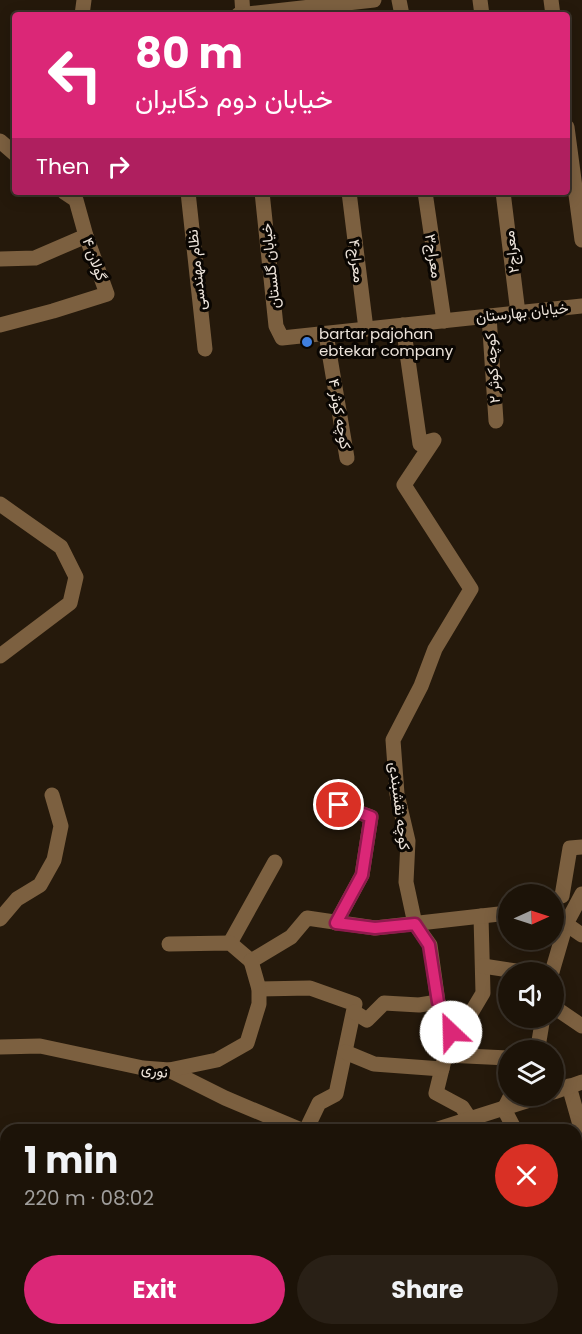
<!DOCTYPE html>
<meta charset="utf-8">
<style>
body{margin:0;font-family:Poppins,Vazirmatn,sans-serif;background:#292016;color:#f1f3f6;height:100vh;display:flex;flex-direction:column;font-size:22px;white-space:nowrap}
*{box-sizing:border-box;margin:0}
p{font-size:20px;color:#a09e9c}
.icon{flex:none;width:33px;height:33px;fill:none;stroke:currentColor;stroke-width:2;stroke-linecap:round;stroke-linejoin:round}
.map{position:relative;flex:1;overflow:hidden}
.panel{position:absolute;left:0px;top:1124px;width:582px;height:212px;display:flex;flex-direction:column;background:#1c1308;border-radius:18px 18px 0 0;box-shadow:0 3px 15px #0003,0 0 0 2px #3a3229}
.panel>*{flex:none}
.guide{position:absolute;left:12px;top:12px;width:558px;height:183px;border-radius:6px;box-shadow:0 3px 15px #0003,0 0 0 2px #3a3229;background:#db2777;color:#fff;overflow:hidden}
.needle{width:39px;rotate:87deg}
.tools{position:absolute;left:498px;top:884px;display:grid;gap:12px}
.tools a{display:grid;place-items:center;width:66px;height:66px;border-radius:50%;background:#1c1308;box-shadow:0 3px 15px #0003,0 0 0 2px #3a3229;font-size:30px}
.pin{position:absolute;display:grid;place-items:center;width:51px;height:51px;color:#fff;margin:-26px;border:3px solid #fff;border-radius:50%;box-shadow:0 2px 6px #0007}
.me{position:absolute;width:66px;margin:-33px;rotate:336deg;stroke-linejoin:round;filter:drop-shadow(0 0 4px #0008)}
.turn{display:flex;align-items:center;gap:21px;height:126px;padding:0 24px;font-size:27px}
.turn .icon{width:78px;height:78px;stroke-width:2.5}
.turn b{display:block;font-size:42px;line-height:51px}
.then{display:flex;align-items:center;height:57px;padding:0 24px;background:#0003;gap:12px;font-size:22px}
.round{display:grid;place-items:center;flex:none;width:63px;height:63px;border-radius:32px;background:#292016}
.summary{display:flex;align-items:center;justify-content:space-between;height:102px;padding:0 24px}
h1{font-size:36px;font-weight:700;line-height:45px}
.primary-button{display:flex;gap:12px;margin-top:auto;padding:12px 24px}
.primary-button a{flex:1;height:69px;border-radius:36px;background:#db2777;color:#fff;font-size:24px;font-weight:700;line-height:69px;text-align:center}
.primary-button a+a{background:#292016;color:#f1f3f6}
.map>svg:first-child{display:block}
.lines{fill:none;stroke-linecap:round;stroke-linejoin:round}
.minor{stroke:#7c6040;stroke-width:15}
.route-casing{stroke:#8e194d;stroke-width:15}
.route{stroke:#db2777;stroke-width:10}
.shop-dot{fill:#3f7fe0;stroke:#0a0602;stroke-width:2}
.labels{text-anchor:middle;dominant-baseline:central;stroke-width:6;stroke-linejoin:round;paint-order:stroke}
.street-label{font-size:15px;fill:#ede4db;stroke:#0a0602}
.poi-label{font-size:15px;fill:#ede4db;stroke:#0a0602;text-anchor:start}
</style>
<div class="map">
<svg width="582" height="1334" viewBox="0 0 582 1334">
<rect width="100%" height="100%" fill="#25190b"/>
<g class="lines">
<!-- minor -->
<g class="minor">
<polyline points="242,0 243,15"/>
<polyline points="399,0 402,15"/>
<polyline points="480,0 482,15"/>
<polyline points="551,0 553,15"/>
<polyline points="82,15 84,0"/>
<polyline points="238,15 374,0"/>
<polyline points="567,127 582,240"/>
<polyline points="0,141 15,154"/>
<polyline points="188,192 205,349"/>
<polyline points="262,192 276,326 282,338 582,306"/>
<polyline points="349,192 366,329"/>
<polyline points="425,192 444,321"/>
<polyline points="503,192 518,313"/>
<polyline points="0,259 35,258 86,236"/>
<polyline points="489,316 496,421"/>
<polyline points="0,325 53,311 107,294 86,236 76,200 64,192"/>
<polyline points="403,325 420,444 434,440 404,485 471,589 435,649 421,686 393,740 397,794 408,841 406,882 415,924 430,945 438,1002 451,1032 436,1093 462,1107 470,1119"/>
<polyline points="326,334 347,458"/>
<polyline points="0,504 61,547 76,577 70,603 0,656"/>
<polyline points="323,799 371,817 362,875 336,923"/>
<polyline points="562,896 570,848 582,847"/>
<polyline points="481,916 483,993 446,1055 508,1058"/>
<polyline points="0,919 17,899 40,885 54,860 61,826 52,795"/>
<polyline points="554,919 566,924 582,935"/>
<polyline points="230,943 275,862"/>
<polyline points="169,944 230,943 251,961"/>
<polyline points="251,961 291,937 307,918 375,928 508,913"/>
<polyline points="483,966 523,972"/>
<polyline points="552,972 566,924 582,894"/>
<polyline points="259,989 310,988 355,1004 336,1094 319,1103 306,1130"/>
<polyline points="554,1007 582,1026"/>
<polyline points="354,1012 367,1020 384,1003 419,1005 438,1002"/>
<polyline points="0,1047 40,1046 143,1068 169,1070 225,1098 301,1130"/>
<polyline points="535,1050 539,1041 543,1017"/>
<polyline points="345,1052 374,1064 442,1069"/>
<polyline points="169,1070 217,1060 247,1043 259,1004 259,989 251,961"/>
<polyline points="569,1086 582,1132"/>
<polyline points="554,1092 582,1082"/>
<polyline points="511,1095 504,1109 515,1130"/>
<polyline points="435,1130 545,1095"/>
<polyline points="576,1184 582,1180"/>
<polyline points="576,1225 582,1227"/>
<polyline points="0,1242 6,1251"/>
<polyline points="60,1329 64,1334"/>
<polyline points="40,1334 46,1329"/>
<polyline points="217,1334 221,1329"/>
<polyline points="234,1334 235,1329"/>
<polyline points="311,1334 313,1329"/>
<polyline points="380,1334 382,1329"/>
</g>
</g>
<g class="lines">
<!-- route casing -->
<g class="route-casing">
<polyline id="route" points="339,805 371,817 362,875 336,923 375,928 415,924 429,945 438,1002 451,1032"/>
</g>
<!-- route -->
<use href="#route" class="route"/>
</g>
<!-- markers -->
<circle class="shop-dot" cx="307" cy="342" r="6"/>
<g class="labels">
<!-- street labels -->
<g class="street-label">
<text transform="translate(511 252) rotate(-97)">معراج۲</text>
<text transform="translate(434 256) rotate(81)">معراج۳</text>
<text transform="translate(95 259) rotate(70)">گولان ۴</text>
<text transform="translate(357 261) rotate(83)">معراج۴</text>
<text transform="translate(270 266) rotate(-96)">خیابان گلستان</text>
<text transform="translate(196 270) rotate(-96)">نظام مهندسی</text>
<text transform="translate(522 312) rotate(-6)">خیابان بهارستان</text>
<text transform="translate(492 368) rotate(-94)">کوچه کوثر ۲</text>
<text transform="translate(340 414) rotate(80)">کوچه کوثر ۴</text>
<text transform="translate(400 806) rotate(83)">کوچه نقشبندی</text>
<text transform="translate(155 1070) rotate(11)">نوری</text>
</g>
<!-- poi labels -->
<g class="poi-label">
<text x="319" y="333">bartar pajohan<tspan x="319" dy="17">ebtekar company</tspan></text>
</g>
</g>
</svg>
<div class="tools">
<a><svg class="needle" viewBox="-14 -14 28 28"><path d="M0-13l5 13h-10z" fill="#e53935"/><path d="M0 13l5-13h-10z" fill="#a09e9c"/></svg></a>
<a><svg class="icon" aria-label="sound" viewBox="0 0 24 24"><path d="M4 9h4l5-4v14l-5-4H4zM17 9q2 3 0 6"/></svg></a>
<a><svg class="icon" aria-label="layers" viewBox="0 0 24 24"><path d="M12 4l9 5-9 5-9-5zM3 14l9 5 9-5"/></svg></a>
</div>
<div class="pin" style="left:339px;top:805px;background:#d93025"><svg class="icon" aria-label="arrive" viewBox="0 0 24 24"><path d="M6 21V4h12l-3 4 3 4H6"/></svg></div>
<svg class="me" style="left:451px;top:1032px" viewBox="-20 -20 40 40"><circle r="19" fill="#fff"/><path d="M0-13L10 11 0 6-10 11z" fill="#db2777"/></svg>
<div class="guide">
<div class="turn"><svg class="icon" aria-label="left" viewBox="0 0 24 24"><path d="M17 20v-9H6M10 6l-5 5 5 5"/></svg><div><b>80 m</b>خیابان دوم دگایران</div></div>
<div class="then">Then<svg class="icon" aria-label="right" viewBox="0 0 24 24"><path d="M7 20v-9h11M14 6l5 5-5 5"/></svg></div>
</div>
<section class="panel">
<div class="summary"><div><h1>1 min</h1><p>220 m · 08:02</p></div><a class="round" style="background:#d93025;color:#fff"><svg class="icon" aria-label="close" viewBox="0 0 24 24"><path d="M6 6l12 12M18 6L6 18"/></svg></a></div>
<div class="primary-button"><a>Exit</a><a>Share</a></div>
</section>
</div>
